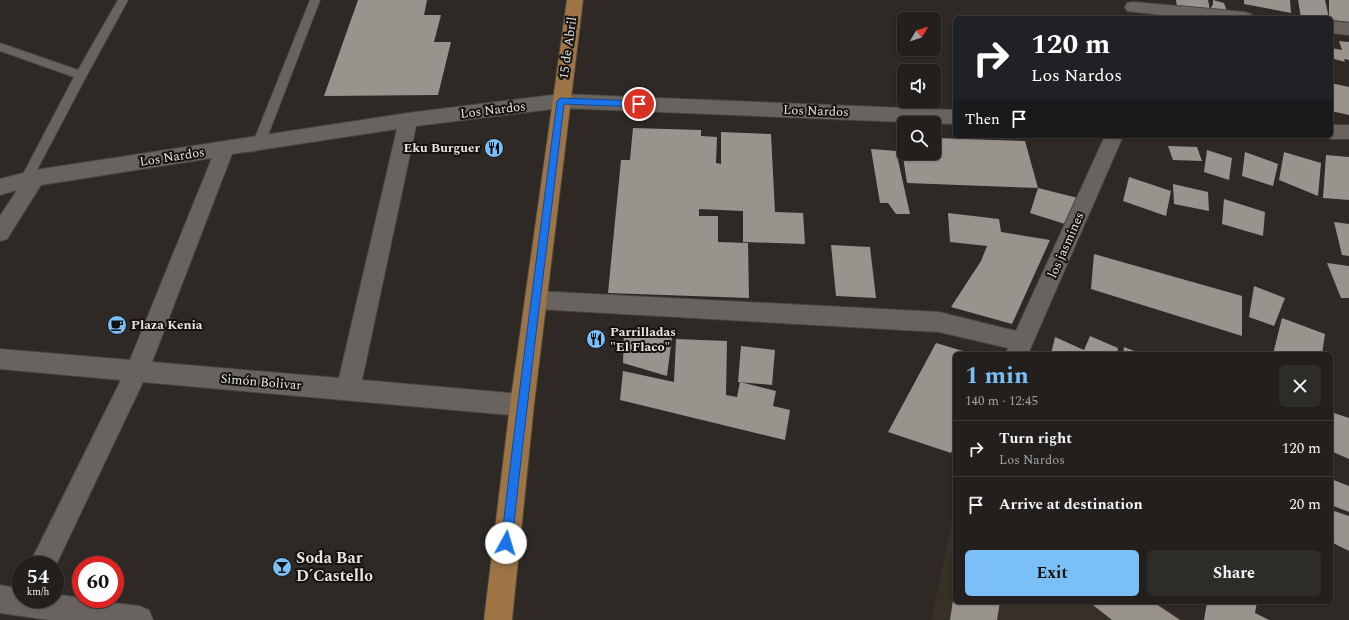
<!DOCTYPE html>
<meta charset="utf-8">
<style>
body{margin:0;font-family:Spectral,serif;background:#2e2c29;color:#f1f3f6;height:100vh;display:flex;flex-direction:column;font-size:15px;white-space:nowrap}
*{box-sizing:border-box;margin:0}
p{font-size:13px;color:#a2a2a3}
.icon{flex:none;width:22px;height:22px;fill:none;stroke:currentColor;stroke-width:2;stroke-linecap:round;stroke-linejoin:round}
.map{position:relative;flex:1;overflow:hidden}
.drawer{position:absolute;left:953px;top:352px;width:380px;height:252px;display:flex;flex-direction:column;background:#221f1c;border-radius:6px;box-shadow:0 1px 3px #0004,0 0 0 1px #3f3d3b}
.drawer>*{flex:none}
.hud{position:absolute;left:953px;top:16px;width:380px;height:122px;border-radius:6px;box-shadow:0 1px 3px #0004,0 0 0 1px #3f3d3b;background:#202124;color:#fff;overflow:hidden}
.needle{width:26px;rotate:51deg}
.buttons{position:absolute;left:897px;top:12px;display:grid;gap:8px}
.buttons a{display:grid;place-items:center;width:44px;height:44px;border-radius:6px;background:#221f1c;box-shadow:0 1px 3px #0004,0 0 0 1px #3f3d3b;font-size:20px}
.speed{position:absolute;left:12px;top:556px;display:flex;gap:8px;font-size:20px;font-weight:700;text-align:center}
.speed>*{display:grid;place-content:center;width:52px;height:52px;border-radius:50%;background:#221f1c;box-shadow:0 1px 3px #0004,0 0 0 1px #3f3d3b;line-height:1}
.speed small{font-size:10px;font-weight:400}
.speed .limit{border:6px solid #d22;background:#fff;color:#111}
.pin{position:absolute;display:grid;place-items:center;width:34px;height:34px;color:#fff;margin:-17px;border:2px solid #fff;border-radius:50%;box-shadow:0 1px 4px #0007}
.me{position:absolute;width:44px;margin:-22px;rotate:6deg;stroke-linejoin:round;filter:drop-shadow(0 0 3px #0008)}
.turn{display:flex;align-items:center;gap:14px;height:84px;padding:0 12px;font-size:18px}
.turn .icon{width:52px;height:52px;stroke-width:2.5}
.turn b{display:block;font-size:28px;line-height:34px}
.then{display:flex;align-items:center;height:38px;padding:0 12px;background:#0003;gap:8px;font-size:15px}
.round{display:grid;place-items:center;flex:none;width:42px;height:42px;border-radius:6px;background:#2e2c29}
.overview{display:flex;align-items:center;justify-content:space-between;height:68px;padding:0 12px}
h1{font-size:24px;font-weight:700;line-height:30px;color:#7abff8}
.cta{display:flex;gap:8px;margin-top:auto;padding:8px 12px}
.cta a{flex:1;height:46px;border-radius:6px;background:#7abff8;color:#111;font-size:16px;font-weight:700;line-height:46px;text-align:center}
.cta a+a{background:#2e2c29;color:#f1f3f6}
ul{padding:0;list-style:none}
li{display:flex;align-items:center;gap:12px;height:56px;padding:0 12px;border-top:1px solid #3f3d3b}
li div{flex:1}
li b{display:block;font-size:15px}
li em{font-style:normal}
.map>svg:first-child{display:block}
.built{fill:#382f26}
.building{fill:#99938e}
.lines{fill:none;stroke-linecap:round;stroke-linejoin:round}
.service-casing{stroke:#484541;stroke-width:2}
.minor-casing{stroke:#484541;stroke-width:2}
.primary-casing{stroke:#484541;stroke-width:2}
.service{fill:#68635e;fill-rule:evenodd}
.minor{fill:#68635e;fill-rule:evenodd}
.primary{fill:#9e7445;fill-rule:evenodd}
.route{fill:#1a73e8;stroke:#114b97}
.labels{text-anchor:middle;dominant-baseline:central;stroke-width:4;stroke-linejoin:round;paint-order:stroke}
.street-label{font-size:13px;fill:#e8e5e2;stroke:#141210}
.poi-label{font-size:13px;font-weight:bold;fill:#e8e5e2;stroke:#141210;text-anchor:start}
.near-poi-label{font-size:16px;font-weight:bold;fill:#e8e5e2;stroke:#141210;text-anchor:start}
</style>
<div class="map">
<svg width="1349" height="620" viewBox="0 0 1349 620">
<rect width="100%" height="100%" fill="#2e2925"/>
<!-- built -->
<polygon class="built" points="955,509 955,602 1157,602 1183,620 931,620"/>
<!-- building -->
<g class="building">
<polygon points="358,0 427,0 424,15 441,15 434,42 451,42 438,95 324,96"/>
<polygon points="1176,0 1208,0 1210,10 1177,7"/>
<polygon points="1213,0 1224,3 1227,11 1210,10 1213,4"/>
<polygon points="1244,0 1290,0 1291,13 1244,4"/>
<polygon points="1298,0 1325,0 1329,18 1301,18"/>
<polygon points="1329,0 1349,0 1349,22 1331,20 1331,18 1329,18"/>
<polygon points="1339,41 1349,42 1349,60 1344,59 1345,62 1331,58 1331,48 1342,50"/>
<polygon points="1331,83 1349,87 1349,115 1331,111"/>
<polygon points="633,128 701,130 701,136 717,137 716,163 721,164 721,132 771,134 775,212 803,213 805,244 743,242 743,211 699,209 699,216 718,216 718,242 748,243 749,298 608,293 621,160 630,160"/>
<polygon points="900,137 904,137 904,153 934,153 934,138 1025,141 1038,188 907,183"/>
<polygon points="1168,146 1197,147 1202,161 1173,160"/>
<polygon points="871,149 896,151 910,214 896,214 888,203 880,203"/>
<polygon points="1207,150 1232,158 1229,180 1204,172"/>
<polygon points="1245,152 1278,164 1273,186 1242,176"/>
<polygon points="1284,152 1321,163 1318,196 1279,180"/>
<polygon points="1326,155 1349,157 1349,200 1323,198"/>
<polygon points="1129,177 1171,191 1166,216 1123,201"/>
<polygon points="1173,184 1208,192 1209,211 1174,204"/>
<polygon points="1038,188 1078,198 1065,224 1030,213"/>
<polygon points="1224,199 1265,212 1263,236 1222,224"/>
<polygon points="948,213 999,219 1001,232 1050,240 1012,324 951,307 981,261 987,246 950,242"/>
<polygon points="1334,222 1349,224 1349,256 1342,255"/>
<polygon points="831,245 870,247 876,298 836,296"/>
<polygon points="1094,254 1242,296 1242,336 1091,289"/>
<polygon points="1327,263 1349,266 1349,298 1341,298"/>
<polygon points="1254,286 1285,298 1274,326 1249,317"/>
<polygon points="1282,318 1325,334 1322,354 1273,354"/>
<polygon points="624,332 672,337 667,376 623,363"/>
<polygon points="1090,336 1118,348 1117,354 1051,354 1055,337 1084,350"/>
<polygon points="676,339 727,341 726,395 737,397 740,382 776,391 773,406 790,410 785,440 620,400 623,371 674,382"/>
<polygon points="936,343 973,354 955,354 955,444 951,453 888,432"/>
<polygon points="741,346 775,350 772,385 738,382"/>
<polygon points="1124,347 1142,354 1123,354"/>
<polygon points="1331,412 1349,418 1349,459 1331,451"/>
<polygon points="1331,479 1349,486 1349,512 1331,505"/>
<polygon points="1331,510 1349,516 1349,551 1331,542"/>
<polygon points="954,594 955,602 1000,602 997,620 950,620"/>
<polygon points="1089,602 1153,602 1180,620 1112,620"/>
<polygon points="1207,602 1257,602 1255,613 1269,620 1204,620"/>
</g>
<g class="lines">
<!-- service casing -->
<g class="service-casing">
<g id="service">
<polygon points="118,0 128,0 87,75 30,183 26,185 22,183 20,180 74,77 0,51 0,43 78,70"/>
<path d="M 310,0 L 320,0 L 265,143 C 262,149 254,153 247,151 L 245,148 L 247,145 L 254,140 Z"/>
</g>
</g>
<!-- minor casing -->
<g class="minor-casing">
<g id="minor">
<polygon points="1133,2 1245,12 1251,14 1253,18 1189,18 1127,11 1125,7 1127,3"/>
<polygon points="1331,21 1349,23 1349,35 1331,33"/>
<path d="M 561,94 L 955,110 L 955,124 L 561,108 L 416,126 L 362,380 L 522,394 L 530,397 L 534,405 L 530,413 L 522,416 L 143,382 L 55,567 L 55,565 L 29,565 L 121,380 L 0,369 L 0,349 L 130,360 L 212,158 L 41,185 L 7,239 L 0,241 L 0,216 L 17,190 L 0,195 L 0,179 L 35,170 L 408,113 ZM 397,129 L 339,378 L 152,362 L 232,154 Z"/>
<polygon points="1331,125 1349,125 1349,139 1331,139 1324,137 1331,136"/>
<polygon points="1105,136 1123,136 1028,354 1006,354 1008,348 939,332 536,309 528,307 525,300 528,293 536,291 939,312 1016,331"/>
<polygon points="0,585 21,589 21,599 55,599 55,594 81,598 81,599 139,606 149,610 153,620 49,620 0,613"/>
</g>
</g>
<!-- primary casing -->
<g class="primary-casing">
<polygon id="primary" points="567,0 583,0 534,405 512,620 484,620 510,405"/>
</g>
<!-- service -->
<use href="#service" class="service"/>
<!-- minor -->
<use href="#minor" class="minor"/>
<!-- primary -->
<use href="#primary" class="primary"/>
</g>
<!-- route -->
<path class="route" d="M 560,98 L 639,101 L 643,104 L 639,107 L 564,104 C 547,250 527,397 512,543 L 510,547 L 506,549 L 502,547 L 501,543 C 518,396 538,248 557,101 Z"/>
<!-- icons -->
<defs>
<g id="restaurant-disc" transform="scale(1)"><circle r="9.5" fill="#7abff8" stroke="#141210"/><path d="M-5-6h1v4h1v-4h1v4h1v-4h1v5L-1.5 .5V6h-2V.5L-5-1ZM5-6V6H3V1.5H1.5Q1.5-4 5-6Z" fill="#111"/></g>
<g id="cafe-disc" transform="scale(1)"><circle r="9.5" fill="#7abff8" stroke="#141210"/><path d="M-5.5-4.5H6V0H3Q3 3.5 0 3.5H-2.5Q-5.5 3.5-5.5 0ZM3-3.2v2h1.7v-2ZM-6 4.5H4V6H-6Z" fill="#111"/></g>
<g id="bar-disc" transform="scale(1)"><circle r="9.5" fill="#7abff8" stroke="#141210"/><path d="M-6-5H6L.8 .8V4.5H3.5V6h-7V4.5H-.8V.8Z" fill="#111"/></g>
</defs>
<g fill-rule="evenodd">
<use href="#restaurant-disc" x="494" y="148"/>
<use href="#cafe-disc" x="117" y="325"/>
<use href="#restaurant-disc" x="596" y="339"/>
<use href="#bar-disc" x="282" y="567"/>
</g>
<g class="labels">
<!-- street labels -->
<g class="street-label">
<text transform="translate(568 48) rotate(-82)">15 de Abril</text>
<text transform="translate(493 110) rotate(-7)">Los Nardos</text>
<text transform="translate(816 111) rotate(2)">Los Nardos</text>
<text transform="translate(172 157) rotate(-9)">Los Nardos</text>
<text transform="translate(1066 245) rotate(-66)">los jasmines</text>
<text transform="translate(261 382) rotate(5)">Simón Bolivar</text>
</g>
<!-- poi labels -->
<g class="poi-label">
<text x="480" y="148" text-anchor="end">Eku Burguer</text>
<text x="131" y="325">Plaza Kenia</text>
<text x="610" y="332">Parrilladas<tspan x="610" dy="15">"El Flaco"</tspan></text>
</g>
<!-- near-poi labels -->
<g class="near-poi-label">
<text x="296" y="558">Soda Bar<tspan x="296" dy="18">D´Castello</tspan></text>
</g>
</g>
</svg>
<div class="buttons">
<a><svg class="needle" viewBox="-14 -14 28 28"><path d="M0-13l5 13h-10z" fill="#e53935"/><path d="M0 13l5-13h-10z" fill="#a2a2a3"/></svg></a>
<a><svg class="icon" aria-label="sound" viewBox="0 0 24 24"><path d="M4 9h4l5-4v14l-5-4H4zM17 9q2 3 0 6"/></svg></a>
<a><svg class="icon" aria-label="search" viewBox="0 0 24 24"><circle cx="10" cy="10" r="6"/><path d="M15 15l6 6"/></svg></a>
</div>
<div class="speed"><div>54<small>km/h</small></div><div class="limit">60</div></div>
<div class="pin" style="left:639px;top:104px;background:#d93025"><svg class="icon" aria-label="arrive" viewBox="0 0 24 24"><path d="M6 21V4h12l-3 4 3 4H6"/></svg></div>
<svg class="me" style="left:506px;top:543px" viewBox="-20 -20 40 40"><circle r="19" fill="#fff"/><path d="M0-13L10 11 0 6-10 11z" fill="#1a73e8"/></svg>
<div class="hud">
<div class="turn"><svg class="icon" aria-label="right" viewBox="0 0 24 24"><path d="M7 20v-9h11M14 6l5 5-5 5"/></svg><div><b>120 m</b>Los Nardos</div></div>
<div class="then">Then<svg class="icon" aria-label="arrive" viewBox="0 0 24 24"><path d="M6 21V4h12l-3 4 3 4H6"/></svg></div>
</div>
<section class="drawer">
<div class="overview"><div><h1>1 min</h1><p>140 m · 12:45</p></div><a class="round"><svg class="icon" aria-label="close" viewBox="0 0 24 24"><path d="M6 6l12 12M18 6L6 18"/></svg></a></div>
<ul>
<li><svg class="icon" aria-label="right" viewBox="0 0 24 24"><path d="M7 20v-9h11M14 6l5 5-5 5"/></svg><div><b>Turn right</b><p>Los Nardos</p></div><em>120 m</em></li>
<li><svg class="icon" aria-label="arrive" viewBox="0 0 24 24"><path d="M6 21V4h12l-3 4 3 4H6"/></svg><div><b>Arrive at destination</b></div><em>20 m</em></li>
</ul>
<div class="cta"><a>Exit</a><a>Share</a></div>
</section>
</div>
